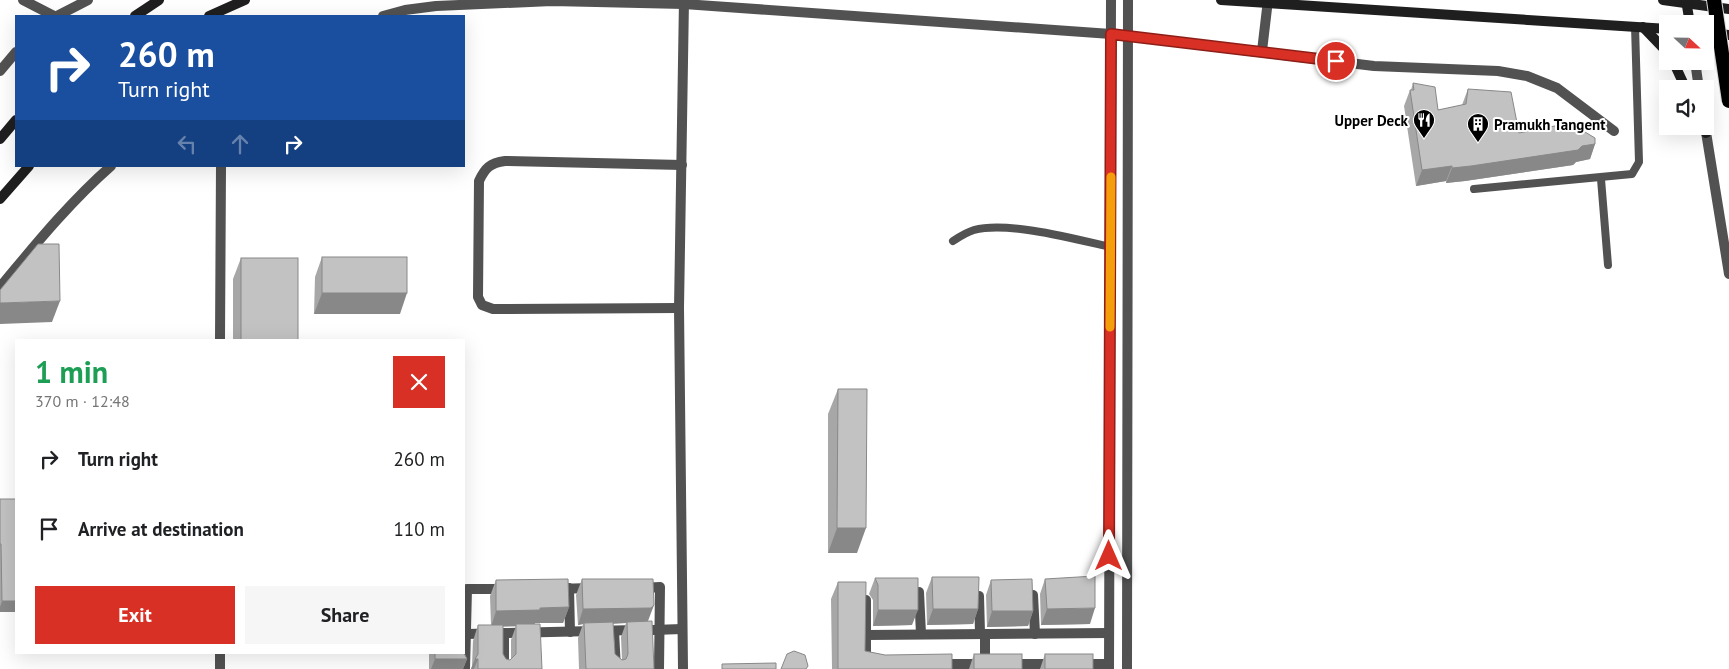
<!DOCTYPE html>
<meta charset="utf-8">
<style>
body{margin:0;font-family:"PT Sans",sans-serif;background:#f6f6f6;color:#202124;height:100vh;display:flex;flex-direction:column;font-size:19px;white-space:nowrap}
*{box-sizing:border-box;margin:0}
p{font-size:16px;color:#757577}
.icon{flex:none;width:28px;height:28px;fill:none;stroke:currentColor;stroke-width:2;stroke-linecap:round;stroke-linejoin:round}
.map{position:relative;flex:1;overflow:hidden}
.sheet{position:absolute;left:15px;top:339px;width:450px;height:315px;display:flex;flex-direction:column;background:#fff;border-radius:0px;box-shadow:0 5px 20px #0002}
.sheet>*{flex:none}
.banner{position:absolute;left:15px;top:15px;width:450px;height:152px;border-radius:0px;box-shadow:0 5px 20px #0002;background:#1a4fa0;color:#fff;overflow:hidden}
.needle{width:32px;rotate:112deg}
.buttons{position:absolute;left:1659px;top:15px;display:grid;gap:10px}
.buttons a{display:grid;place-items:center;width:55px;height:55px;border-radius:0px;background:#fff;box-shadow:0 5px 20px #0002;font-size:25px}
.pin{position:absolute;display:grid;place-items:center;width:42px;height:42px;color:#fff;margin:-21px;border:2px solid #fff;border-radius:50%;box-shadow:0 1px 5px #0007}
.me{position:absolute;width:55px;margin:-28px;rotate:0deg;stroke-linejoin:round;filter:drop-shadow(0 0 4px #0008)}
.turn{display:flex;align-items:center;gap:18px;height:105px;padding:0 20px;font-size:22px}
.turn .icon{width:65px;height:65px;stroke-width:2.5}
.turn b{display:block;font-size:35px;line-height:42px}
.lanes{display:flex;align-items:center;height:48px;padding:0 20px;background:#0003;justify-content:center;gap:25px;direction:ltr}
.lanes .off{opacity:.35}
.round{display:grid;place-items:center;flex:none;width:52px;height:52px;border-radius:0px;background:#f6f6f6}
.summary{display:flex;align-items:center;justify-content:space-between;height:85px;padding:0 20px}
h1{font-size:30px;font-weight:800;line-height:38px;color:#1e9e55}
.action{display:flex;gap:10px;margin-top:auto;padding:10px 20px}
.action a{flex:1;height:58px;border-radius:0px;background:#d93025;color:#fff;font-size:20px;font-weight:800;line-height:58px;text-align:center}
.action a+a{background:#f6f6f6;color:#202124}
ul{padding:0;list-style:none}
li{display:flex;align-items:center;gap:15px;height:70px;padding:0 20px}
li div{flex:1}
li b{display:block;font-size:19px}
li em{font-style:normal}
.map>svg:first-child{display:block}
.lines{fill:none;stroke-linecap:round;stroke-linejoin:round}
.service{stroke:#525252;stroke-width:8}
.minor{stroke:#525252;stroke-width:10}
.tertiary{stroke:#525252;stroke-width:10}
.secondary{stroke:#1f1f1f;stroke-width:10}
.trunk-bridge-casing{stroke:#dbdbdb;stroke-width:16;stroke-linecap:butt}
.trunk-bridge{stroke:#000;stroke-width:14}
.wall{fill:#a7a7a7;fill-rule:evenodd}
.shaded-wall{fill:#888}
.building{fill:#c2c2c2;stroke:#888}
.route-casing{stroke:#8d1f18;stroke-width:12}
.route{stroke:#d93025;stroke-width:9}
.slow{stroke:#f59e0b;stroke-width:9}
.labels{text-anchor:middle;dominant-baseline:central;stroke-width:4;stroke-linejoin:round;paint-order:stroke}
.poi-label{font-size:15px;font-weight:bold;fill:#000;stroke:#fff;text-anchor:end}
</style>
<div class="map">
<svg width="1729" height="669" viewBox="0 0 1729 669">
<rect width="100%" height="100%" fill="#fff"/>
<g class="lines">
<!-- service -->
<g class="service">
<polyline points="1601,179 1608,265"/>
<polyline points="1474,189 1632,174 1639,162 1635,26"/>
<path d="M 953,241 C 959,237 967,232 974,230 C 1008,221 1075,239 1110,247"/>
</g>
<!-- minor -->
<g class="minor">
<polyline points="23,0 54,16"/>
<polyline points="57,16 88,0"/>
<polyline points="383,16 405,10 436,6 552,1 684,4 1111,34 1374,66 1498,71 1527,76 1557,88 1614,131"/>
<polyline points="1262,51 1268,0"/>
<polyline points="0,71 16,52"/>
<path d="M 0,287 C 35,245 70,202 111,166"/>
<path d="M 679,308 L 493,309 L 482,305 L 478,297 L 479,181 C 485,168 490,163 505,161 L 682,165"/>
<polyline points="220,340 221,166"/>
<polyline points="569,588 570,632"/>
<polyline points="640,588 660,587 659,669"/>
<polyline points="555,589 591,588"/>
<polyline points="919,592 921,634"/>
<polyline points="1033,595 1035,634"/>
<polyline points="979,596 980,633"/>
<polyline points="866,600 866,635"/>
<polyline points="653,630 682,629"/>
<polyline points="614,631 616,669"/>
<polyline points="466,634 636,630"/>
<polyline points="220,652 220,669"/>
<polyline points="866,664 866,635 1109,633"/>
<polyline points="940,664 983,664"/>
<polyline points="985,664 985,634"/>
<polyline points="1010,664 1053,664"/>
<polyline points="1080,664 1109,664"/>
<polyline points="465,669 467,589 506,589"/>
<polyline points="504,669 504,633"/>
<polyline points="683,669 679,308 684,0"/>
<polyline points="1109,669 1111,0"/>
<polyline points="1127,669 1128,0"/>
</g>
<!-- tertiary -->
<g class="tertiary">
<polyline points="1695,61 1699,89"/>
<polyline points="1705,126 1729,274"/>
</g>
<!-- secondary -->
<g class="secondary">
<polyline points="1221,0 1668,29"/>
<polyline points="1663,0 1729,9"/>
<polyline points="1686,0 1690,24"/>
<polyline points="135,16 159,0"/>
<polyline points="209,16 245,0"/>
<polyline points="1643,27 1668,53"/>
<polyline points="1705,32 1729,35"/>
<polyline points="1673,61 1686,89"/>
<polyline points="1703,126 1706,133"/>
<polyline points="0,139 16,120"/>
<polyline points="0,199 29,166"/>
</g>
<!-- trunk-bridge casing -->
<g class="trunk-bridge-casing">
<polyline id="trunk-bridge" points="1714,0 1729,101"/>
</g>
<!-- trunk-bridge -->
<use href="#trunk-bridge" class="trunk-bridge"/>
</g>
<!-- wall -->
<g class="wall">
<polygon points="1413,83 1438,110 1462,105 1468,89 1519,133 1595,144 1590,159 1576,162 1573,165 1465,181 1446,183 1446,181 1416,186 1404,106 1410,90 1411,90"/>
<polygon points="322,257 400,314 314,314 315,277"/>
<polygon points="241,258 298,340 233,340 233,279"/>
<polygon points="838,389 857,553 828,553 828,414"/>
<polygon points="0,499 16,612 0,612"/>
<polygon points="932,577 978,609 973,624 927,625 926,593"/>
<polygon points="875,578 912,625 873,626 873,600 869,594"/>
<path d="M 582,579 L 654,605 L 647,621 L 654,669 L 579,669 L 578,638 L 583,624 L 578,625 L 576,595 ZM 626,623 L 621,637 L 622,660 L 615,654 L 613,624 Z"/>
<polygon points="1045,579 1090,624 1041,625 1040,594"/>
<path d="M 496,580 L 569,607 L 563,623 L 535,623 L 542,669 L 471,669 L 472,666 L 473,641 L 478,625 L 491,625 L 490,596 ZM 503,626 L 516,626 L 511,640 L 511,660 L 510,660 L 506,659 L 503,654 Z"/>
<polygon points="991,580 1033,611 1028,626 987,627 986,595"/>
<polygon points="838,582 865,651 952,669 832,669 831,599"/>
<polygon points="429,652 464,652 467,659 463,669 429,669"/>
<polygon points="974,654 1022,669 969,669"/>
<polygon points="1045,654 1093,669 1040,669"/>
</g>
<!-- shaded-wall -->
<g class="shaded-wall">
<polygon points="1595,144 1590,159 1576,162 1573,165 1465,181 1446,183 1452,168 1582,146"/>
<polygon points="1452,166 1446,181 1416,186 1422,170"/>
<polygon points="322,293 407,293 400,314 314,314"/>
<polygon points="60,301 52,322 0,324 0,303"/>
<polygon points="837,528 866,528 857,553 828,553"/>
<polygon points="2,601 16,601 16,612 0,612 0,607"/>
<polygon points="654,605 648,621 646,623 627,622 626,623 584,624 584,623 583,624 578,625 583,609"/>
<polygon points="569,607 563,623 535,623 534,626 491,627 496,611 540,608"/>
<polygon points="1095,608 1090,624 1041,625 1047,609"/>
<polygon points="933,609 978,609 973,624 927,625"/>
<polygon points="878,610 918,610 912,625 873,626"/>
<polygon points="992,611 1033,611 1028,626 987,627"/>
<polygon points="435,659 467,659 463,669 431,669"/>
<polygon points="475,659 478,659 474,669 471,669"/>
</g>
<!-- building -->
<g class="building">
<polygon points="1413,83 1435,87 1438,110 1466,104 1468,89 1511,92 1519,133 1570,123 1595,138 1595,144 1582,146 1578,150 1471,166 1452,168 1452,166 1422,170 1410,90 1414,90"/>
<polygon points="38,244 59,244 60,301 0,303 0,290"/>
<rect x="322" y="257" width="85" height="36"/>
<rect x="241" y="258" width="57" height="82"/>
<polygon points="838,389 867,389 866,528 837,528"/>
<polygon points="0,499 16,499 16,601 2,601 1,544 0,544"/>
<polygon points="1095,576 1095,608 1047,609 1045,579"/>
<polygon points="932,577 979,577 978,609 933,609"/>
<polygon points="875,578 918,578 918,610 878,610 878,585"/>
<polygon points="568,579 569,607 540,608 540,610 496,611 496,580"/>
<polygon points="582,579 653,579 654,605 651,608 583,609"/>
<polygon points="1032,579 1033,611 992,611 991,580"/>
<polygon points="838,582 866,582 865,651 885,655 952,654 952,669 838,669"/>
<polygon points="652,621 654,669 586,669 584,623 613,622 615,654 622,660 626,659 628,654 627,622"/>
<polygon points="516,624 540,624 542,669 478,669 478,659 475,659 478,654 478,625 503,625 503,654 506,659 510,660 516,654"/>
<polygon points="464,626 464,653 467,659 435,659 435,652 464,652"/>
<polygon points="794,651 805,655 808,666 806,669 781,669 787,654"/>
<rect x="974" y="654" width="48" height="15"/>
<rect x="1045" y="654" width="48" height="15"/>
<polygon points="776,663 776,669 722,669 722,664"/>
</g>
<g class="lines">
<!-- route casing -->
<g class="route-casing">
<polyline id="route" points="1109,556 1111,34 1336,61"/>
</g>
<!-- route -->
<use href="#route" class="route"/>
<!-- slow -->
<polyline class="slow" points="1110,327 1111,177"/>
</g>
<!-- icons -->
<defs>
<g id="restaurant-pin" transform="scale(1.125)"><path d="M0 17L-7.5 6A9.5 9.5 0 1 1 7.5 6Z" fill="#000" stroke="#fff"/><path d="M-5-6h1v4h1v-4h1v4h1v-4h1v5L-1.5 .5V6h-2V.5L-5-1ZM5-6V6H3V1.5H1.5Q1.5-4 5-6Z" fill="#fff"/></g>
<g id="building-pin" transform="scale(1.125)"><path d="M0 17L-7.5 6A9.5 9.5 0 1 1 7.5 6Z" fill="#000" stroke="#fff"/><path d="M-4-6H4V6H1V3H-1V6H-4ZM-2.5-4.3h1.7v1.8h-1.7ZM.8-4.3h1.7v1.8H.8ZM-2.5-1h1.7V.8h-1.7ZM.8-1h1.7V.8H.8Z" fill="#fff"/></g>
</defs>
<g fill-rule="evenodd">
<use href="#restaurant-pin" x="1424" y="120"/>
<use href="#building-pin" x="1478" y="124"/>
</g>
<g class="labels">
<!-- poi labels -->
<g class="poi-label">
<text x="1408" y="120">Upper Deck</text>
<text x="1494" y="124" text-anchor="start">Pramukh Tangent</text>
</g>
</g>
</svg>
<div class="buttons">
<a><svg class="needle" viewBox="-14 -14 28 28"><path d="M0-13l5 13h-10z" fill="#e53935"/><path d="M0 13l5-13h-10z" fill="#757577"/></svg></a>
<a><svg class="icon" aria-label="sound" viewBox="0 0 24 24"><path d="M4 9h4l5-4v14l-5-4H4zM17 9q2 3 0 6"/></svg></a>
</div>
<div class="pin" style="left:1336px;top:61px;background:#d93025"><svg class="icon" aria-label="arrive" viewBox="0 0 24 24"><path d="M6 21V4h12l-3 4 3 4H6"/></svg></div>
<svg class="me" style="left:1109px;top:556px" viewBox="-20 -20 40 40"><path d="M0-17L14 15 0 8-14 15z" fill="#d93025" stroke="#fff" stroke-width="4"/></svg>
<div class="banner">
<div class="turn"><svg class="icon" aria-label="right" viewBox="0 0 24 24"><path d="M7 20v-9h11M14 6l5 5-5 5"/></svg><div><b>260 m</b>Turn right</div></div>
<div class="lanes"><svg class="icon off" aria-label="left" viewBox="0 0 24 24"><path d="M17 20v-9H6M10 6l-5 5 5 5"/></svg><svg class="icon off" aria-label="ahead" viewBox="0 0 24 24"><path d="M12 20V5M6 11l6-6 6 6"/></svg><svg class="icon" aria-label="right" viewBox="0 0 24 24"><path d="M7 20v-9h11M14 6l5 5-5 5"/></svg></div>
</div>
<section class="sheet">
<div class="summary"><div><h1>1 min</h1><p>370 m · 12:48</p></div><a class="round" style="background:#d93025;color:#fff"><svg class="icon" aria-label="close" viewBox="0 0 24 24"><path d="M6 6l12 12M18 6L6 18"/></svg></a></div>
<ul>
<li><svg class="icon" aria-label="right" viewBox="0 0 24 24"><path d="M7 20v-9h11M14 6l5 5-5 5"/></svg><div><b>Turn right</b></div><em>260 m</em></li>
<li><svg class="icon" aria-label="arrive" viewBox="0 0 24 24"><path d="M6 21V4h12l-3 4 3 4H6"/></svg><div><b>Arrive at destination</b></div><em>110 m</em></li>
</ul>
<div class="action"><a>Exit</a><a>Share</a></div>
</section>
</div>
